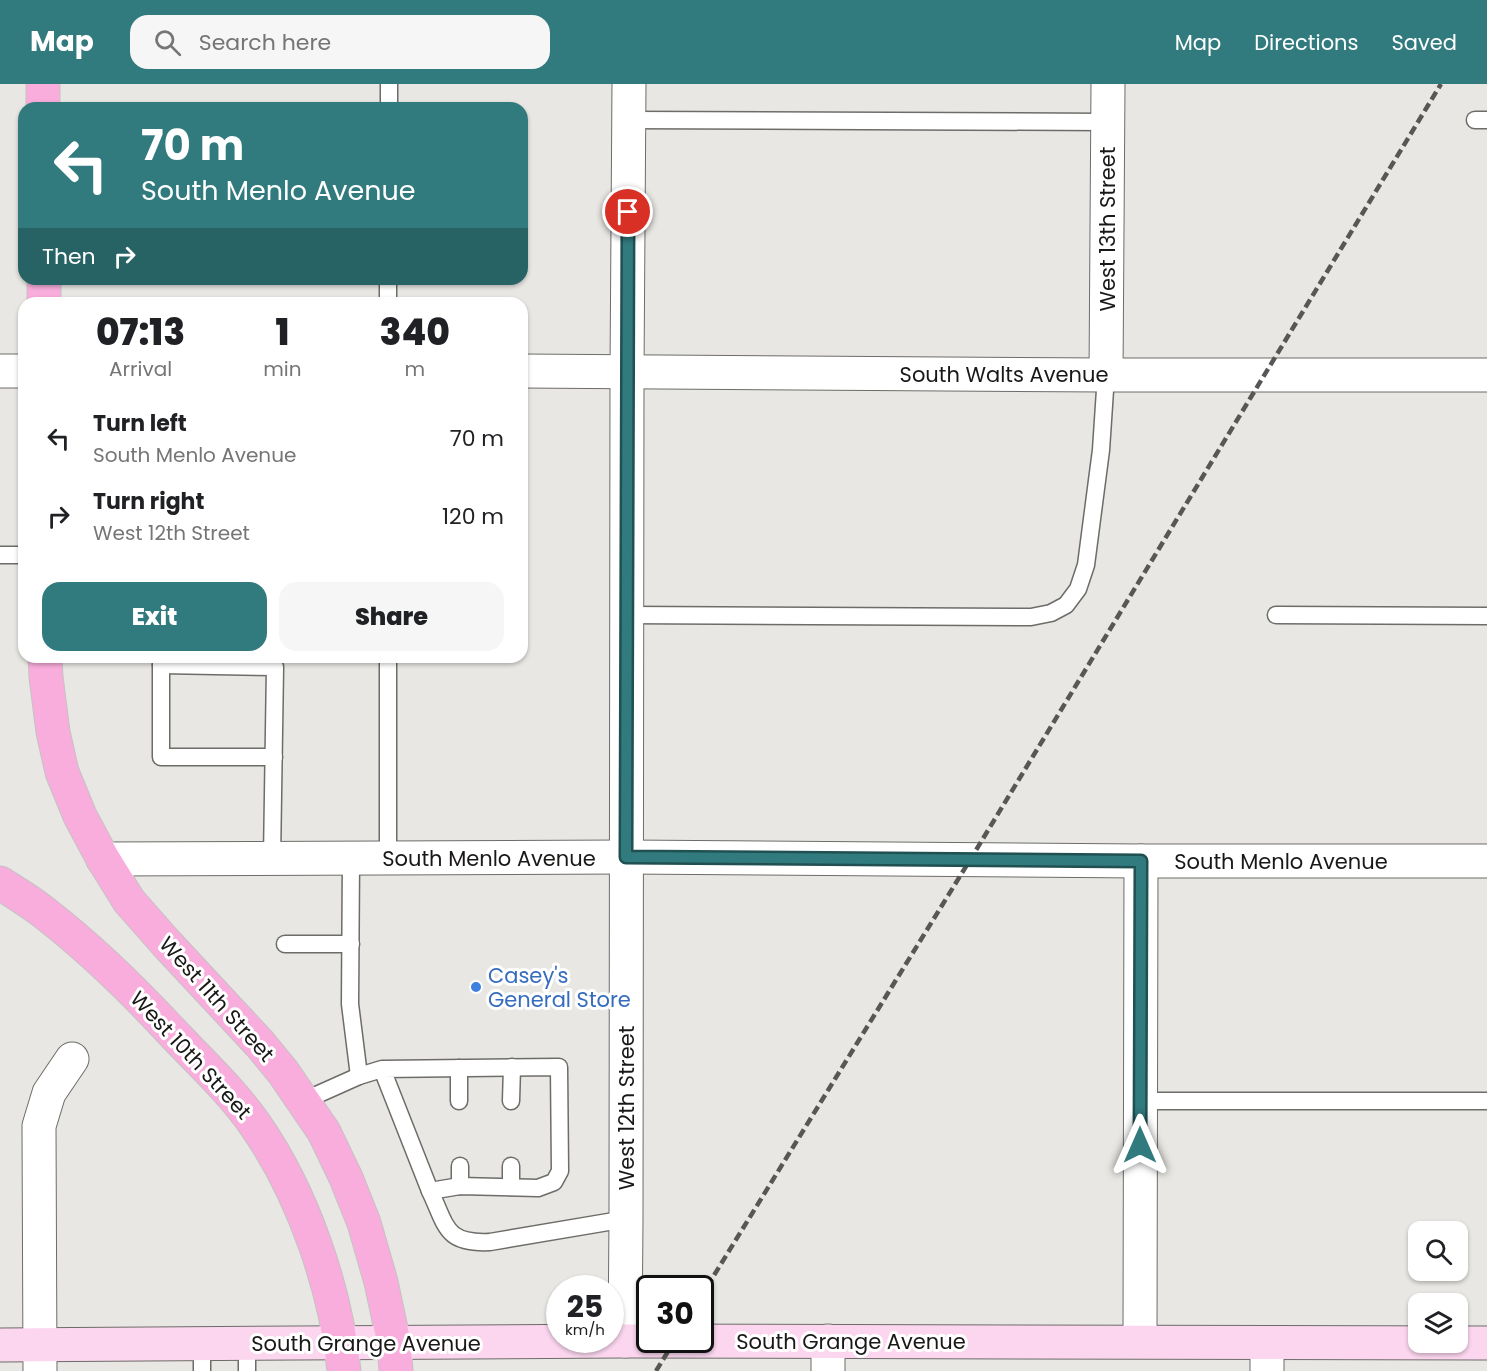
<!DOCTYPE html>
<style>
body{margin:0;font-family:Poppins,sans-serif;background:#f6f6f6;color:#202124;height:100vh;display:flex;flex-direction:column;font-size:22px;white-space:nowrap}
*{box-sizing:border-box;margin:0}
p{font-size:20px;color:#757577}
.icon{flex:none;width:33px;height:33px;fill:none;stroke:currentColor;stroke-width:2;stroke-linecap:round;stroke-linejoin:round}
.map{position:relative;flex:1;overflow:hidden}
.details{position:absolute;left:18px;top:213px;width:510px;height:366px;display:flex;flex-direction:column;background:#fff;border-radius:18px;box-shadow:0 2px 4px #0004}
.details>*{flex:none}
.guide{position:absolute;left:18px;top:18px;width:510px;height:183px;border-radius:18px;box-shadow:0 2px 4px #0004;background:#317b7e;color:#fff;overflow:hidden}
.buttons{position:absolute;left:1408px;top:1137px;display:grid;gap:12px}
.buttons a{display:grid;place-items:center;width:60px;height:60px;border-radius:12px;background:#fff;box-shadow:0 2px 4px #0004;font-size:30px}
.speed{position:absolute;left:546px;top:1191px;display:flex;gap:12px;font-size:30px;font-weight:700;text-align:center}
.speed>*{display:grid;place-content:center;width:78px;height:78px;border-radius:50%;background:#fff;box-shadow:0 2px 4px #0004;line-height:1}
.speed small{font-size:15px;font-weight:400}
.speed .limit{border:3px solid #111;border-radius:9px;background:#fff;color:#111}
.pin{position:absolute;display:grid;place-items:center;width:51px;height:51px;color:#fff;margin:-26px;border:3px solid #fff;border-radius:50%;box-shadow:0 2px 6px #0007}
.me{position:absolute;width:66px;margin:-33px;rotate:0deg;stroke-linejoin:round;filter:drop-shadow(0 0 4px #0008)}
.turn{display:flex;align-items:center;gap:21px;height:126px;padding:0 24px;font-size:27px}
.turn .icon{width:78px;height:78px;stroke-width:2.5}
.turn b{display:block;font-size:42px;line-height:51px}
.then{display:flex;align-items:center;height:57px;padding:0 24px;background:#0003;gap:12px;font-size:22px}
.eta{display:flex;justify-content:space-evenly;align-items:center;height:102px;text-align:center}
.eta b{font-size:36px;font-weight:800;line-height:42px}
.cta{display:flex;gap:12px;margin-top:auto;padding:12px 24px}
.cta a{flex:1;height:69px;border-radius:18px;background:#317b7e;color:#fff;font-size:24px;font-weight:800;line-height:69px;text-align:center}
.cta a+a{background:#f6f6f6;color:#202124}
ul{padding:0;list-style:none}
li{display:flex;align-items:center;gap:18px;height:78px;padding:0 24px}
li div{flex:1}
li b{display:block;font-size:22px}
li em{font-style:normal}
header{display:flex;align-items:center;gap:36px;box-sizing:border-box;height:84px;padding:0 30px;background:#317b7e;color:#fff}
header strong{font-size:28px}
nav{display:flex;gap:33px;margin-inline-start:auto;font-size:21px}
.search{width:420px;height:54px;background:#f6f6f6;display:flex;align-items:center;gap:15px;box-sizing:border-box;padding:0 21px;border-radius:18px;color:#757577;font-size:22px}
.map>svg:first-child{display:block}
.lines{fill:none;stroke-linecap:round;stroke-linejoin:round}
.lane-casing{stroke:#6d6c69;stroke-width:19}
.street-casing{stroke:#6d6c69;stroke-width:35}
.secondary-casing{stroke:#6d6c69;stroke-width:35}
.primary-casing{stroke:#c3c3c3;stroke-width:35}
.lane{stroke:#fff;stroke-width:16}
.street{stroke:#fff;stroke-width:33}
.secondary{stroke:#fbd6ee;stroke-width:33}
.primary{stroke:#f8addc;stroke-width:33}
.rail{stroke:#585755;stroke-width:4.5;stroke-dasharray:9 4.5;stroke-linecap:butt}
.route-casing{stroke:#205052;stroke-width:15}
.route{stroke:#317b7e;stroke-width:10}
.shop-dot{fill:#3f7fe0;stroke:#fff;stroke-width:2}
.labels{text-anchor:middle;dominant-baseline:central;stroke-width:6;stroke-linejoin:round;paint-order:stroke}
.street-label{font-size:21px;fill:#191817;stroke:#fff}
.shop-label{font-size:21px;fill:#366cbe;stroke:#fff;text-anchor:start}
</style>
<header>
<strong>Map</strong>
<div class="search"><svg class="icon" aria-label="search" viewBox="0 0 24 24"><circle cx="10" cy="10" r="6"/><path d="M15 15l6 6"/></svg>Search here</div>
<nav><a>Map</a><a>Directions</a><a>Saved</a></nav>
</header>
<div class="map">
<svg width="1487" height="1287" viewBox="0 0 1487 1287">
<rect width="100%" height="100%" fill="#e8e7e3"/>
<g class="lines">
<!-- lane casing -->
<g class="lane-casing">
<g id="lane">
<polyline points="389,24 389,0"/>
<polyline points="628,36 1108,38"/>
<polyline points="1475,36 1487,36"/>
<polyline points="388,219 388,195"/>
<polyline points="0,471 24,471"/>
<polyline points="627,531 1031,533 1051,529 1066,521 1078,505 1086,481 1101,366 1106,291"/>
<polyline points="1276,531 1487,532"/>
<polyline points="161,573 161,581 275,583 272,775"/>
<polyline points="388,573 388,774"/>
<polyline points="161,581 161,673 274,673"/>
<polyline points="351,774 350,920 359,992"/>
<polyline points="285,860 351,860"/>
<polyline points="459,984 459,1017"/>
<polyline points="303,1017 359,992 382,985 559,983 560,1087 554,1098 538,1104 460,1102 430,1107 382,985"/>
<polyline points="511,1017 512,983"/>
<polyline points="1140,1017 1487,1017"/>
<polyline points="460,1082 460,1102"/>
<polyline points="511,1082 511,1103"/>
<path d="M 430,1107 C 447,1143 445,1160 490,1158 L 626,1135"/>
<polyline points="202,1260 202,1287"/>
<polyline points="247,1287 247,1260"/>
</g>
</g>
<!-- street casing -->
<g class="street-casing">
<g id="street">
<polyline points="0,287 24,287"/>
<polyline points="522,287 1106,291 1487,291"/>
<polyline points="1106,291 1108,0"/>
<polyline points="103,775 626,773 1141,777 1487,777"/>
<polyline points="625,1257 626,1135 627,287 629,0"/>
<polyline points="828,1257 828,1287"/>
<polyline points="1140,1257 1141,777"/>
<polyline points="40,1287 39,1042 49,1009 72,975"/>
<polyline points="1267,1287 1267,1259"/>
</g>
</g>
<!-- secondary casing -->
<g class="secondary-casing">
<polyline id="secondary" points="0,1261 625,1257 1487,1259"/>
</g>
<!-- primary casing -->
<g class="primary-casing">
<g id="primary">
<polyline points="43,0 43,24"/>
<polyline points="44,195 44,219"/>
<polyline points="45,573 46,593 53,648 62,688 80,732 103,775 129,817 166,859 260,960 283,988 324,1048 346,1094 364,1139 381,1198 394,1259 396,1287"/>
<path d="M 0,799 C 14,808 29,817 42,827 C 89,863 131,904 171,947 C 200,978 232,1007 256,1042 C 303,1110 336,1205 344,1287"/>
</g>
</g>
<!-- lane -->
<use href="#lane" class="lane"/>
<!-- street -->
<use href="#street" class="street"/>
<!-- secondary -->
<use href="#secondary" class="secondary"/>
<!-- primary -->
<use href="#primary" class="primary"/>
<!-- rail -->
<g class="rail">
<polyline points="700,1214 970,776 1441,0"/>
<polyline points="656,1287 675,1256"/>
</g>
</g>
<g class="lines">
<!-- route casing -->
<g class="route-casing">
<polyline id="route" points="628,128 626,773 1141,777 1140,1061"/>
</g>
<!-- route -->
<use href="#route" class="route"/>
</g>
<!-- markers -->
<circle class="shop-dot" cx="476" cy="903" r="6"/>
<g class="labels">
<!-- street labels -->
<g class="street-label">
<text transform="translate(1107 145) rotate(-90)">West 13th Street</text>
<text x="1004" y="290">South Walts Avenue</text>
<text x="489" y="774">South Menlo Avenue</text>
<text x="1281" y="777">South Menlo Avenue</text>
<text transform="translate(217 915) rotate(48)">West 11th Street</text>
<text transform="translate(191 971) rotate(47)">West 10th Street</text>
<text transform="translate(626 1024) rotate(-90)">West 12th Street</text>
<text x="851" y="1257">South Grange Avenue</text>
<text x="366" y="1259">South Grange Avenue</text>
</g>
<!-- shop labels -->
<g class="shop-label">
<text x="488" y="891">Casey's<tspan x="488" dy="24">General Store</tspan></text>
</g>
</g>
</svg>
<div class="buttons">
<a><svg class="icon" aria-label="search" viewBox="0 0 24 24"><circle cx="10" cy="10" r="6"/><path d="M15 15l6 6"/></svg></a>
<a><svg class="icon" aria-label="layers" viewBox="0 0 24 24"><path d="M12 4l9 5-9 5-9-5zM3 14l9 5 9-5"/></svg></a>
</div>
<div class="speed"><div>25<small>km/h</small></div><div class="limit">30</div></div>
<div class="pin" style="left:628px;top:128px;background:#d93025"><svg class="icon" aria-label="arrive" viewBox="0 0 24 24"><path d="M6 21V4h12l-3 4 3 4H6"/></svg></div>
<svg class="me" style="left:1140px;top:1061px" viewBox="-20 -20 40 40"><path d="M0-17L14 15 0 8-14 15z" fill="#317b7e" stroke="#fff" stroke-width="4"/></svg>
<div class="guide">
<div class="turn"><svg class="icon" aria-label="left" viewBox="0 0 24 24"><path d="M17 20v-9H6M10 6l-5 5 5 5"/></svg><div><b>70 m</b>South Menlo Avenue</div></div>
<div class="then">Then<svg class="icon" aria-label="right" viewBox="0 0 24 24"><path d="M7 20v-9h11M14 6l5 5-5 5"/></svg></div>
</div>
<section class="details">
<div class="eta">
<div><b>07:13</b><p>Arrival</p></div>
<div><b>1</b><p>min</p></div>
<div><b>340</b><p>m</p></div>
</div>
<ul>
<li><svg class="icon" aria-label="left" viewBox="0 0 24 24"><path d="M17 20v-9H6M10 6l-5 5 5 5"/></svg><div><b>Turn left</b><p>South Menlo Avenue</p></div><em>70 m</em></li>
<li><svg class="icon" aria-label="right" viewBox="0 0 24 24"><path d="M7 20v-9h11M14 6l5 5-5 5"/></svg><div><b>Turn right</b><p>West 12th Street</p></div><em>120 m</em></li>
</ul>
<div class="cta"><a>Exit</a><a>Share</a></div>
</section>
</div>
